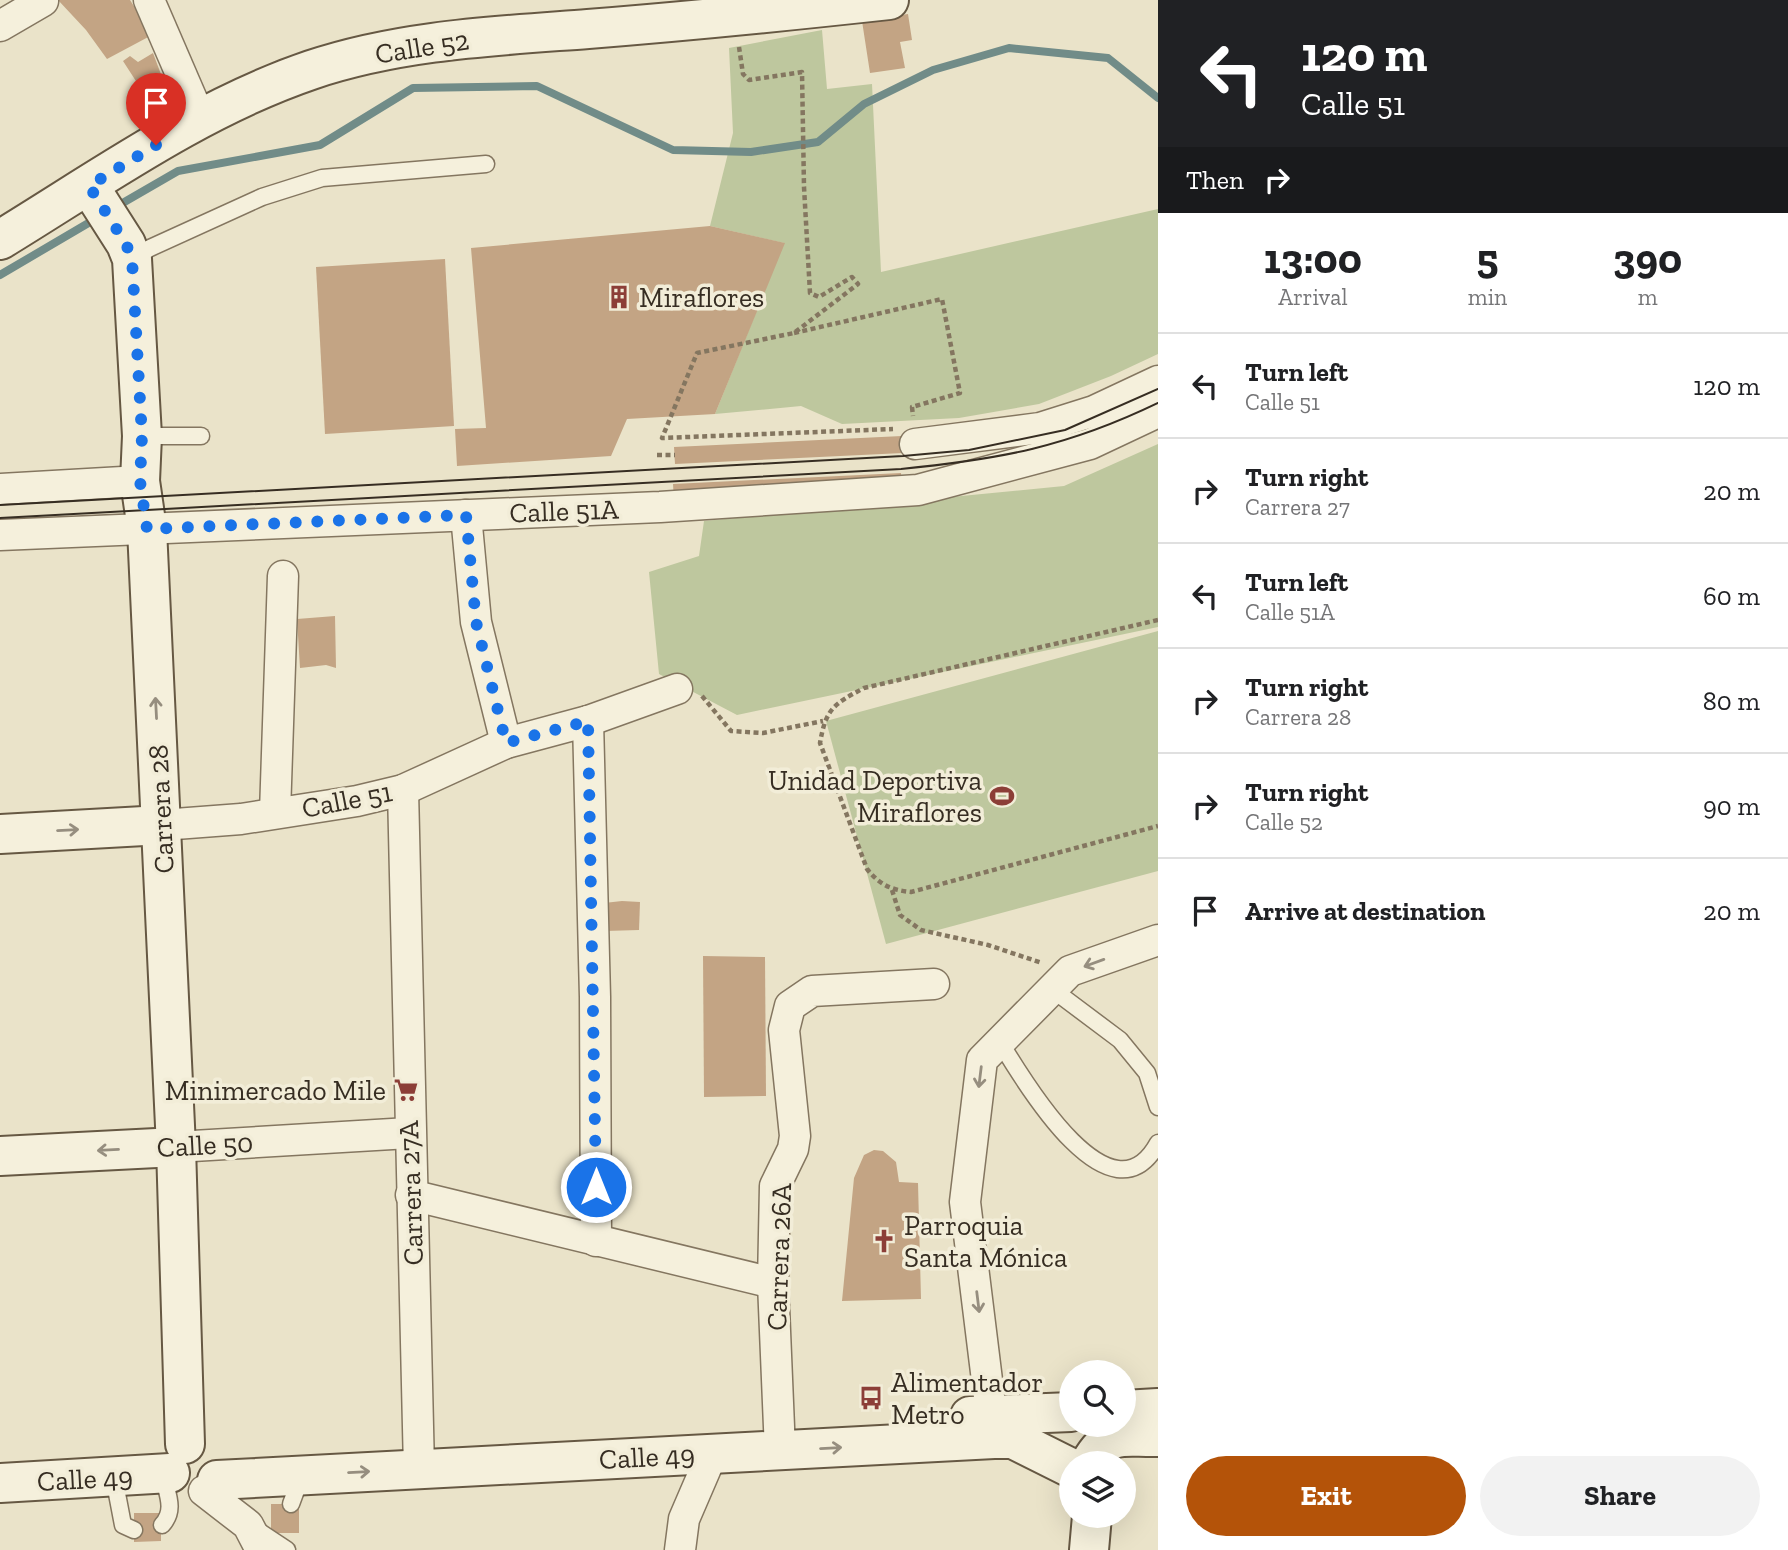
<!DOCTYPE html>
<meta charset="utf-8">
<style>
body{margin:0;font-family:"Zilla Slab",serif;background:#f2f2f2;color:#202124;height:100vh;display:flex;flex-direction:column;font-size:26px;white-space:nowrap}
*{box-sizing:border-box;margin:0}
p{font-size:23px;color:#757577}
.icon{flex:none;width:38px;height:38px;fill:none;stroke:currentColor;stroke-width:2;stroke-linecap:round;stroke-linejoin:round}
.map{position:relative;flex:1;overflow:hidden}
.drawer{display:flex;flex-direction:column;background:#fff;width:630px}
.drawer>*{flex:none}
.top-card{background:#202124;color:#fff;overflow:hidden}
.controls{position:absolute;left:1059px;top:1360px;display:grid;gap:14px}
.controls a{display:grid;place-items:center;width:77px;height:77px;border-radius:50%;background:#fff;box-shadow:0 7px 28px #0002;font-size:35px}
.pin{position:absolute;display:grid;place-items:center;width:60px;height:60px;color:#fff;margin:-72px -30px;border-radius:50% 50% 50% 0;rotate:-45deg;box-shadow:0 0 7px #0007}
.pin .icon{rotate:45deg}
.me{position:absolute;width:77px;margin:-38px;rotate:0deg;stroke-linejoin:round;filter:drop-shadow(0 0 5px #0008)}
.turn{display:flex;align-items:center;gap:24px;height:147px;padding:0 28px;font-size:32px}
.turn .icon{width:91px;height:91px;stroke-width:2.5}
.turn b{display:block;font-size:49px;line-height:60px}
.then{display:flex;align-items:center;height:66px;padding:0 28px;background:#0003;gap:14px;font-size:26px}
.eta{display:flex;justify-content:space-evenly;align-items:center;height:119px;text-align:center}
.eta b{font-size:42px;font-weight:800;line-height:49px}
.cta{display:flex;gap:14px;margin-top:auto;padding:14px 28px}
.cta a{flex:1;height:80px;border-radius:42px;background:#b45309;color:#fff;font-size:28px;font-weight:800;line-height:80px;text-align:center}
.cta a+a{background:#f2f2f2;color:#202124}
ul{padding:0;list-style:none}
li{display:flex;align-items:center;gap:21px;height:105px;padding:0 28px;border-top:2px solid #e0e0e0}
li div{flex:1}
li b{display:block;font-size:26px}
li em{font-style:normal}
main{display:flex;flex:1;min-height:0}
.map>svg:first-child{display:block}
.green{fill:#bec79e}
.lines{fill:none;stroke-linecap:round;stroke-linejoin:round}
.stream{stroke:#718c88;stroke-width:8}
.building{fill:#c3a484}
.lane-casing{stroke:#847660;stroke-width:19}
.street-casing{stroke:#847660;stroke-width:33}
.secondary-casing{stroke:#665843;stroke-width:42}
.path{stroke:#847660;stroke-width:4.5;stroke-dasharray:5 3.5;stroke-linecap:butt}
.lane{stroke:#f5f0dc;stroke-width:16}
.street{stroke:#f5f0dc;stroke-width:30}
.secondary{stroke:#f5f0dc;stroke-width:38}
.tram{stroke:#362d22;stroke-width:2}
.oneway{stroke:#968e7f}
.route{stroke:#1a73e8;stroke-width:12;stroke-dasharray:0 21.6}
.labels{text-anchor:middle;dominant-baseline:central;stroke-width:7;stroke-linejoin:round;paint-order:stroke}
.street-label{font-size:28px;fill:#362d22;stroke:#f2edd8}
.poi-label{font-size:28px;fill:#362d22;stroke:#f2edd8;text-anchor:start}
</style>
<main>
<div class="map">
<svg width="1158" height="1550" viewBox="0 0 1158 1550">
<rect width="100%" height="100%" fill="#eae3c9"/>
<!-- green -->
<g class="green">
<polygon points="822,30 827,89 872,84 881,272 1158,209 1158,354 1111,376 1039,404 959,418 842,424 801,406 715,414 784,243 710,226 733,133 729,48"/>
<polygon points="1158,444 1158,627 737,715 659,674 649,572 699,556 704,521 1064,486"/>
<polygon points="1158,631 1158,871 886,944 826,721"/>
</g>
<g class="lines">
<!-- stream -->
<g class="stream">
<polyline points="114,208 178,171 320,145 413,88 537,86 673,150 751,152 818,142 864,104 933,70 1009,48 1108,58 1158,98"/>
<polyline points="0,275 97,218"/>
</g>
</g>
<!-- building -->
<g class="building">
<polygon points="58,0 130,0 152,35 107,59 86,30"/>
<polygon points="908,14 912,40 900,42 905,68 870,73 862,21"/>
<polygon points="153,53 171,101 154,109 123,61 130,56 138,62"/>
<polygon points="710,226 785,243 715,414 627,419 611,456 457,466 455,429 486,428 471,248"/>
<polygon points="445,259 454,426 325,434 316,267"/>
<polygon points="902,436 903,453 675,464 674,447"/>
<polygon points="901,473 902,490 674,501 673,484"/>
<polygon points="335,616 336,668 326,665 300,668 297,619"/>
<polygon points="622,901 640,902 639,930 605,931 604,903"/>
<polygon points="703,956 765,957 766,1096 704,1097"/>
<polygon points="874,1150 883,1151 896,1162 899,1182 918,1183 921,1299 842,1301 854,1178 864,1155"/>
<rect x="271" y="1504" width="28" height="29"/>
<polygon points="134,1513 161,1513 161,1541 134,1542"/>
</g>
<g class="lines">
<!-- lane casing -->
<g class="lane-casing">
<g id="lane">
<polyline points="132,259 150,248 262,197 322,178 486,164"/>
<polyline points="142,436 201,436"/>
<polyline points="1052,989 1120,1040 1147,1073 1158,1107"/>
<path d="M 1000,1042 C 1023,1080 1111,1229 1158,1143"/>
<polyline points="114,1478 123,1525 134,1530"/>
<polyline points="291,1504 301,1477"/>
<path d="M 162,1525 C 176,1510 167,1494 163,1475"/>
<polyline points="257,1530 287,1550"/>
</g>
</g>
<!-- street casing -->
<g class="street-casing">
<g id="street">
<polyline points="149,0 200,118"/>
<polyline points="0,26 43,1"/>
<polyline points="915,444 1040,428 1094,411 1158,381"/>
<polyline points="0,489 140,481"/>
<polyline points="466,515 476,622 506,743"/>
<polyline points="0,535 660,507 918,490 1090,444 1158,412"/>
<polyline points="588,721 595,997 596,1241"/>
<polyline points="403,790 419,1469"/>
<polyline points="275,813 283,576"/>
<polyline points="162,825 241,819 357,801 403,790 506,743 588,721 677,689"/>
<polyline points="176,1147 409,1133"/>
<polyline points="411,1195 773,1283"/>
<polyline points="994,1437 965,1202 982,1060 1070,971 1158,940"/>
<polyline points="780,1451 773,1283 775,1186 793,1149 795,1136 784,1030 790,1006 812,991 934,984"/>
<polyline points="204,1491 248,1525 261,1550"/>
<polyline points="680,1550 684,1519 712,1454"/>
</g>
</g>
<!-- secondary casing -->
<g class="secondary-casing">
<g id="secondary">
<polyline points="89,186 126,244 132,259 142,436 140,481 147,529 176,1147 185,1444"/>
<path d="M 0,240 C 100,179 199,108 311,70 C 400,40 495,36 588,29 C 689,21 789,11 889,0"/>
<polyline points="0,834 162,825"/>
<polyline points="0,1156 176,1147"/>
<polyline points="1124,1410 1158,1408"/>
<polyline points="970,1416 1071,1412"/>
<path d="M 1090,1463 C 1109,1429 1123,1438 1158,1437"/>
<polyline points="217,1480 994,1439 1013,1439 1071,1468"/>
<polyline points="0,1483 170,1473"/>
<polyline points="1089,1550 1092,1516"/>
</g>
</g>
<!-- path -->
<g class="path">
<polyline points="739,47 743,74 749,80 802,72 804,187 810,293 819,297 852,277 858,284 794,333 697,353 662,438 893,429"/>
<polyline points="794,333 942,299 960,393 912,407 913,416"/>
<polyline points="657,455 675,455"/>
<path d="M 1158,620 L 864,688 C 834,704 826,708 820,743 L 867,869 C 880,885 891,890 911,892 L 1158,826"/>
<polyline points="702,696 731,731 763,733 823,721"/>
<polyline points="892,890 900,915 921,930 988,945 1042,963"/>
</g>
<!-- lane -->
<use href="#lane" class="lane"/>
<!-- street -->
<use href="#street" class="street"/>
<!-- secondary -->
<use href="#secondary" class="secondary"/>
<!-- tram -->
<g class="tram">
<polyline points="0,505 903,456 969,450 1065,430 1158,389"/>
<path d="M 0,518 L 901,469 C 1001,459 1067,447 1158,403"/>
</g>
</g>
<!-- one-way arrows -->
<defs><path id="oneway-shaft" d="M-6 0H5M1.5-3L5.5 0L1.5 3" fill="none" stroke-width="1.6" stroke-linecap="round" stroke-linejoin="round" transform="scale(1.75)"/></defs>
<g class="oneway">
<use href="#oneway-shaft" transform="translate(156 708) rotate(-93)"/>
<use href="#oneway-shaft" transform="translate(68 830) rotate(-3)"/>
<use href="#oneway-shaft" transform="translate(1094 963) rotate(160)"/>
<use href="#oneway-shaft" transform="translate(980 1077) rotate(97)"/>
<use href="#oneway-shaft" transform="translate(108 1150) rotate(177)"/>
<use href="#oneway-shaft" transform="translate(978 1302) rotate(83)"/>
<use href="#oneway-shaft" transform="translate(831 1448) rotate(-3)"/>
<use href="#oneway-shaft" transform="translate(359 1472) rotate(-3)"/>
</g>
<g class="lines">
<!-- route -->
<polyline class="route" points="156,145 89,186 126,244 132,259 142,436 140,481 147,529 466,515 476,622 506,743 588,721 596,1187"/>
</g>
<!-- icons -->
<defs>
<g id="building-bare" transform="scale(1.89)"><path d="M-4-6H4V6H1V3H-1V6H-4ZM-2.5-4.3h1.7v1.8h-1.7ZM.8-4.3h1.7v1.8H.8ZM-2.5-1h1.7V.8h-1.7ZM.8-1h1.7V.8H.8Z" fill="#8c3e37" stroke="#f2edd8" stroke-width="2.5" paint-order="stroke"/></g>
<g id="stadium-bare" transform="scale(1.89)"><path d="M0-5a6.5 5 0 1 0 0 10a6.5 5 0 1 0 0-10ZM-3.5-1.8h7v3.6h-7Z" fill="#8c3e37" stroke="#f2edd8" stroke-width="2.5" paint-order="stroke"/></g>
<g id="supermarket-bare" transform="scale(1.89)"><path d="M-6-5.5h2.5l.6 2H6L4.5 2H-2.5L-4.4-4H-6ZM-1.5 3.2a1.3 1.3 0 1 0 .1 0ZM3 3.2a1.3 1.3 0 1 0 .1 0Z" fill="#8c3e37" stroke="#f2edd8" stroke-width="2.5" paint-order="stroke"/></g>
<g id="church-bare" transform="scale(1.89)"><path d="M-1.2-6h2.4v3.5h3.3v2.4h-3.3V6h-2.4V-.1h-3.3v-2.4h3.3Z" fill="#8c3e37" stroke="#f2edd8" stroke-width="2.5" paint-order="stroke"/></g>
<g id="bus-bare" transform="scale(1.89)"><path d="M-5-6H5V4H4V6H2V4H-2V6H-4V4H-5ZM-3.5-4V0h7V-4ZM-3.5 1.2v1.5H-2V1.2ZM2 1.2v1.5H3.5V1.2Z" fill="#8c3e37" stroke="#f2edd8" stroke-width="2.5" paint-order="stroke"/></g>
</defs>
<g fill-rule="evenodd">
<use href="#building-bare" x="619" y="297"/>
<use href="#stadium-bare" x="1002" y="796"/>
<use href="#supermarket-bare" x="406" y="1090"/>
<use href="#church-bare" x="884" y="1241"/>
<use href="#bus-bare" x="871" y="1398"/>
</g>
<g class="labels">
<!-- street labels -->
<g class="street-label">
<text transform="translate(422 47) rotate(-9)">Calle 52</text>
<text transform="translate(564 511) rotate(-2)">Calle 51A</text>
<text transform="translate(347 800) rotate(-11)">Calle 51</text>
<text transform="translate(161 809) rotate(-93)">Carrera 28</text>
<text transform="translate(205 1145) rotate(-3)">Calle 50</text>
<text transform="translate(411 1193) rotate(-92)">Carrera 27A</text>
<text transform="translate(779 1257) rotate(-88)">Carrera 26A</text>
<text transform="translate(647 1457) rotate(-3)">Calle 49</text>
<text transform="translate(85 1479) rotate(-3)">Calle 49</text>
</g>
<!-- poi labels -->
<g class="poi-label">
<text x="639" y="297">Miraflores</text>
<text x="982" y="780" text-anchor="end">Unidad Deportiva<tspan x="982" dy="32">Miraflores</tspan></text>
<text x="386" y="1090" text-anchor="end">Minimercado Mile</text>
<text x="904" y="1225">Parroquia<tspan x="904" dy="32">Santa Mónica</tspan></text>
<text x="891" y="1382">Alimentador<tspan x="891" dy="32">Metro</tspan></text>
</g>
</g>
</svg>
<div class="controls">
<a><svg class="icon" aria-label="search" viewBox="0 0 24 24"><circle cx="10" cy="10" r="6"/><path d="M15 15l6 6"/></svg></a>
<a><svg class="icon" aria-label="layers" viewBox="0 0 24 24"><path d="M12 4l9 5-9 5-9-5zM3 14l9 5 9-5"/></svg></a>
</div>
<div class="pin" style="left:156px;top:145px;background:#d93025"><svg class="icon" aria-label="arrive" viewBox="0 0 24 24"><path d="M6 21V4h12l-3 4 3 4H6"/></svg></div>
<svg class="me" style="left:596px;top:1187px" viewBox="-20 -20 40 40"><circle r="17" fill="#1a73e8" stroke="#fff" stroke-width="3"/><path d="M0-11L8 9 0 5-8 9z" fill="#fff"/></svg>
</div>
<section class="drawer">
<div class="top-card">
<div class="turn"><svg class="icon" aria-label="left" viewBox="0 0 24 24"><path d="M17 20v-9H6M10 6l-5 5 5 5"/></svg><div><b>120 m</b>Calle 51</div></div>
<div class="then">Then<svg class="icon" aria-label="right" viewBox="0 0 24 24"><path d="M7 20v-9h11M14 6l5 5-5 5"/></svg></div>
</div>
<div class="eta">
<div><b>13:00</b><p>Arrival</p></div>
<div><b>5</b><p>min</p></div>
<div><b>390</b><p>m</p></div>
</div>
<ul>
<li><svg class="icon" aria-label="left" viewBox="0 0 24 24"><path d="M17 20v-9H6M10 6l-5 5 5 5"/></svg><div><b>Turn left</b><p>Calle 51</p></div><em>120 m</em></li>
<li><svg class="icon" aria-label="right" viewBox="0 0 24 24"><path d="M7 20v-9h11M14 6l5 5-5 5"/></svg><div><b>Turn right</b><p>Carrera 27</p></div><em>20 m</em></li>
<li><svg class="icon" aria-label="left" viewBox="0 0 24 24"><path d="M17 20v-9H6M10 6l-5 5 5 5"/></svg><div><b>Turn left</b><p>Calle 51A</p></div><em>60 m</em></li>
<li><svg class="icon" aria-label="right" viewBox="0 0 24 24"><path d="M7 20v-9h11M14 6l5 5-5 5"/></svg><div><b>Turn right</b><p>Carrera 28</p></div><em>80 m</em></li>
<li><svg class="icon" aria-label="right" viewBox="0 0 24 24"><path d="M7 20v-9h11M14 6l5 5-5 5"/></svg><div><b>Turn right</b><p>Calle 52</p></div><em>90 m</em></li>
<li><svg class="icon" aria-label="arrive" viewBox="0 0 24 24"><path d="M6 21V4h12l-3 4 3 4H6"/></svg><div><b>Arrive at destination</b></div><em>20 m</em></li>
</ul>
<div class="cta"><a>Exit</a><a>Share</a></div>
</section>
</main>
